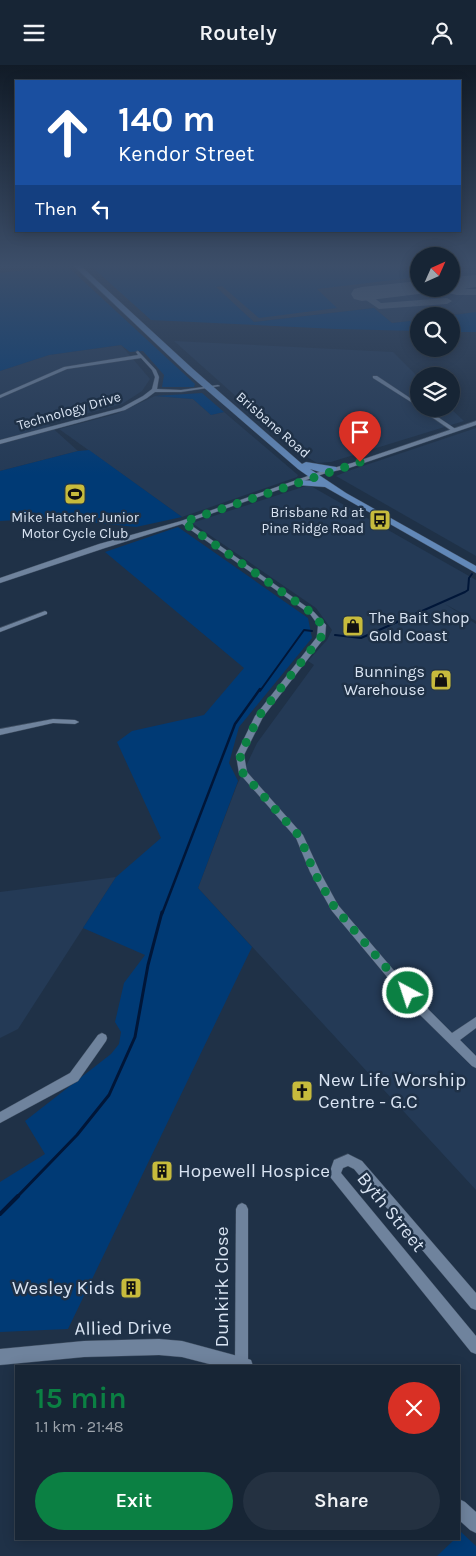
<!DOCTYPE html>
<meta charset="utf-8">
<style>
body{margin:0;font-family:Karla,sans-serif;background:#243141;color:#f1f3f6;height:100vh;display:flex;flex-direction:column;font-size:19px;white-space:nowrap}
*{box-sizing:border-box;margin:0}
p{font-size:16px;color:#9ea5ad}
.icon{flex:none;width:28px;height:28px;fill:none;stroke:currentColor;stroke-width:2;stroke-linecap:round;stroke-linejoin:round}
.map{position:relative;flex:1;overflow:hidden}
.side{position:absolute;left:15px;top:1300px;width:445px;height:175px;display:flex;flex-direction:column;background:#172535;border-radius:0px;box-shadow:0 2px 12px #0003,0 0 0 1px #364250}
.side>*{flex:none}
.hud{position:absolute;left:15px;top:15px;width:446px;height:152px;border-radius:0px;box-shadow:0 2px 12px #0003,0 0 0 1px #364250;background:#1a4fa0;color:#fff;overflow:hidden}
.needle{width:32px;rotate:45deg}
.fabs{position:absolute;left:410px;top:182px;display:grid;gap:10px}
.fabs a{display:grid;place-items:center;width:50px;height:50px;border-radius:50%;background:#172535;box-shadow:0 2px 12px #0003,0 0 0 1px #364250;font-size:25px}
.pin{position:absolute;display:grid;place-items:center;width:42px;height:42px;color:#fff;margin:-51px -21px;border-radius:50% 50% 50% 0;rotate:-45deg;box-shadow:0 0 5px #0007}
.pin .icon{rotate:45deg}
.me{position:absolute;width:55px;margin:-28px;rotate:320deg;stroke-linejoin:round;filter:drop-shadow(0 0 4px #0008)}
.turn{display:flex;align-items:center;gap:18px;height:105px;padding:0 20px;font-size:22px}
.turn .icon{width:65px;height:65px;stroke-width:2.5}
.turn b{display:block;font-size:35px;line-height:42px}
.then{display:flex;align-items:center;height:48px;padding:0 20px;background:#0003;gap:10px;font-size:19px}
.round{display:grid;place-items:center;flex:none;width:52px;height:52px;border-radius:26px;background:#243141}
.overview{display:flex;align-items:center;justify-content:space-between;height:85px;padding:0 20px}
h1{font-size:30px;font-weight:600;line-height:38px;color:#0b8043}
.cta{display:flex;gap:10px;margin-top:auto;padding:10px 20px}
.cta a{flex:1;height:58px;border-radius:30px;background:#0b8043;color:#fff;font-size:20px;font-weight:600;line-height:58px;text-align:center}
.cta a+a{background:#243141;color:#f1f3f6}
header{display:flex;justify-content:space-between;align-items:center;height:65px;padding:0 20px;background:#172535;font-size:22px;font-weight:600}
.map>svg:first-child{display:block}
.built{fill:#243a56}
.green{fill:#003a75}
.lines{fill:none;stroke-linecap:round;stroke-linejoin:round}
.stream-far3{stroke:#001638;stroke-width:2}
.stream-far2{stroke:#001638;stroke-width:2.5}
.stream-far1{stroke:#001638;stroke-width:3}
.stream{stroke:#001638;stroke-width:4}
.taxiway{fill:#58687c;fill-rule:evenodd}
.runway{fill:#58687c;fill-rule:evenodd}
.minor-casing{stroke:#3e4d60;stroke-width:1}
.tertiary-casing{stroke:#3e4d60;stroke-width:1}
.trunk-casing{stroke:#3e4d60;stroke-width:1}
.minor{fill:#6f839d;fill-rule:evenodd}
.tertiary{fill:#6f839d;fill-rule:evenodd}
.trunk{fill:#6288b8;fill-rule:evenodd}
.route{stroke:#0b8043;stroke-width:9;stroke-dasharray:0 16.2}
.labels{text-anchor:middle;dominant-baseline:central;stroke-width:5;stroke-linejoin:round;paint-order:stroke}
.far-street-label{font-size:14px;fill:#d8e3f2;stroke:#1f3147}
.far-poi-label{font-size:14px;fill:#d8e3f2;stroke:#1f3147;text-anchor:end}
.poi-label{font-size:16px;fill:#d8e3f2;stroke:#1f3147;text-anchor:start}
.near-poi-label{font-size:19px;fill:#d8e3f2;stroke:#1f3147;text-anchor:start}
.near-street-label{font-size:19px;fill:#d8e3f2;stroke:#1f3147}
</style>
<header><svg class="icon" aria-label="menu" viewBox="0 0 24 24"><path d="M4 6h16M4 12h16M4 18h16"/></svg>Routely<svg class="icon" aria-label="person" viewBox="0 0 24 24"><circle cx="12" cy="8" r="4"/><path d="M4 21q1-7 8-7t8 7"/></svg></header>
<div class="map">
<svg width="476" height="1491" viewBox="0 0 476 1491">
<rect width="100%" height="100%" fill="#1f3147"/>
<!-- built -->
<g class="built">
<polygon points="394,201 419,201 419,224 451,224 451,201 476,201 476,248 419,251 419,255 392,258 374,243 254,257 215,222"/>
<polygon points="174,276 393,287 419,313 419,344 451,344 464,356 331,397 317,398 297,386"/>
<polygon points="121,280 150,314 142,326 122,339 48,359 78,386 0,406 0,306 49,290"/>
<polygon points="155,331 193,334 211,350 224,347 298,410 297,412 182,452 59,364 116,349"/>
<polygon points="476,363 476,491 336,411 348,406"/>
<polygon points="309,420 476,515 476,556 445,539 476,559 476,1125 198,823 237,720 257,678 314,600 308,596 327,575 332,565 316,543 192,458"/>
<polygon points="116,812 18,964 0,973 0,827"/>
</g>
<!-- green -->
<g class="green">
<polygon points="57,201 67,201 195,319 194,322 162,322 164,310 143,286 130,287 121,280 49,290 0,306 0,208"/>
<polygon points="91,201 419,201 419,212 317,224 337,243 259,253 222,221 216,222 254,257 374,243 392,258 419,255 419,266 336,264 151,255"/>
<polygon points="476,247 476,267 451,267 451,251 446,251"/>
<polygon points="202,328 224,347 211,350 193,334 155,331"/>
<polygon points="89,385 182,452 136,462 49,453 0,456 0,406 78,386"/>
<polygon points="178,462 308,553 312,573 239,662 229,698 238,716 198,823 252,882 68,1264 0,1267 0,1117 45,1089 25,1056 111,989 119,979 121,967 115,957 124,918 145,890 83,863 116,812 161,773 117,677 132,666 204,650 244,603 105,487"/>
<polygon points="461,1467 476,1481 476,1491 437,1491 455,1474 459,1474"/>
</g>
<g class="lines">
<!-- stream-far3 -->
<g class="stream-far3">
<polyline points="335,570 361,573 465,527 468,525 469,513 472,509"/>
<polyline points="260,626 304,565 312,566"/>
</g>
<!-- stream-far2 -->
<polyline class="stream-far2" points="162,849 235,659 260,624"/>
<!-- stream-far1 -->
<polyline class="stream-far1" points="17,1132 77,1070 109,1030 135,972 148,900 162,847"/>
<!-- stream -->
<polyline class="stream" points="0,1149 18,1131"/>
<!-- taxiway -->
<g class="taxiway">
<polygon points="437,224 476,224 476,230 457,230 438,226"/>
<polygon points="360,227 366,227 381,238 447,233 452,236 447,239 379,244 360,231"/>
</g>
<!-- runway -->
<g class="runway">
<polygon points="476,210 476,222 451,226 444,224 451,224 451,212"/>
<polygon points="419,216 419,224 429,224 427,228 362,236 354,234 351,229 354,224 362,222"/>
</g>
<!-- minor casing -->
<g class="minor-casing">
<g id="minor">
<polygon points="138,286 156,305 159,312 157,324 181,325 218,320 220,321 181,327 155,327 147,333 125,345 0,379 0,375 121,343 143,331 152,324 155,312 152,305 141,293 67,304 0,333 0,330 64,302 138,290 136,287"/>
<polygon points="373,311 377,311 419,339 419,342 373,313"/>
<polygon points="420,344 426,344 457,365 452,366"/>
<polygon points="181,456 185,456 314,547 326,560 325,572 263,652 244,690 247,707 303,770 320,807 338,840 421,937 452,968 476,952 476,963 460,975 476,991 476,1003 472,1001 413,943 332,846 310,807 296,773 239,708 236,690 255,651 317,572 318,560 310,549 181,458"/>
<polygon points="45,546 47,547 47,549 0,567 0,563"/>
<polygon points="53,654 75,655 79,657 75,659 53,658 0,670 0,664"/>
<polygon points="102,968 106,970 107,973 106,976 78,1016 0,1058 0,1047 70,1008 98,970"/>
<polygon points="348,1089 362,1096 476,1228 476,1245 471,1243 354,1104 348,1101 343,1103 341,1108 476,1271 476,1289 471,1287 331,1113 329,1109 334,1095"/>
<polygon points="242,1138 246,1140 248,1144 248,1300 247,1301 235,1301 236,1144 238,1140"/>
</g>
</g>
<!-- tertiary casing -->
<g class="tertiary-casing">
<g id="tertiary">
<polygon points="476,356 476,360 349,403 326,408 185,458 105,483 0,518 0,513 99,479 181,456 322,406 352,398"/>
<polygon points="159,1274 182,1276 245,1293 251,1295 253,1301 217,1301 182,1292 159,1290 84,1292 0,1300 0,1284 84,1276"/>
<polygon points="459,1434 465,1437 476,1447 476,1468 470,1465 459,1455"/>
</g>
</g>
<!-- trunk casing -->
<g class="trunk-casing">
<polygon id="trunk" points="74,201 81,201 193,304 302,399 306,397 336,402 337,404 333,407 320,407 310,404 346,428 476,501 476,508 325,422 297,420 295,418 300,415 315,416 298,404 187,308"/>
</g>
<!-- minor -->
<use href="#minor" class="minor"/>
<!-- tertiary -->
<use href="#tertiary" class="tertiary"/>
<!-- trunk -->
<use href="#trunk" class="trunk"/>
</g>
<!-- sky -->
<linearGradient id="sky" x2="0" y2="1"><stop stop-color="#111b27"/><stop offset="0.49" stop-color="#3c4e69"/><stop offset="1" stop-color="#3c4e69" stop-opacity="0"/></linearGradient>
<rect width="476" height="410" fill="url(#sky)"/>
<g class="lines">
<!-- route -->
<polyline class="route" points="360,397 183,457 312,548 322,560 321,572 259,651 240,690 243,708 300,772 314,807 335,843 408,928"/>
</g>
<!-- icons -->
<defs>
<g id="stadium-square" transform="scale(1.125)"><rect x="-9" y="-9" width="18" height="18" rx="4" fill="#c7bb3c" stroke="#1f3147"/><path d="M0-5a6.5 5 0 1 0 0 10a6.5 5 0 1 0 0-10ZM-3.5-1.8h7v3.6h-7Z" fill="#111"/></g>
<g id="bus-square" transform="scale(1.125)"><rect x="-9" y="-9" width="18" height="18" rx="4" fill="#c7bb3c" stroke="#1f3147"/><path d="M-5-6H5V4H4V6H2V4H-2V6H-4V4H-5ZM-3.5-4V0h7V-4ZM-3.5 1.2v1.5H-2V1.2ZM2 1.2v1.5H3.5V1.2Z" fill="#111"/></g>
<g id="shop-square" transform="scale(1.125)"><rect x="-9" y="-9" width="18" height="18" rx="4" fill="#c7bb3c" stroke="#1f3147"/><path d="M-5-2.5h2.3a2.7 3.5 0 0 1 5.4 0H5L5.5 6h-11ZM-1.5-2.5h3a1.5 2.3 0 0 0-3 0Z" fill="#111"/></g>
<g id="church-square" transform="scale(1.125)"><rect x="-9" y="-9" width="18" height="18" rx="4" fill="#c7bb3c" stroke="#1f3147"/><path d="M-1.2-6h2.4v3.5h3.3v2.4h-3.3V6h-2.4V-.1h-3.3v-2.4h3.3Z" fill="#111"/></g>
<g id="building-square" transform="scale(1.125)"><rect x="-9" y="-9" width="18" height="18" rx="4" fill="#c7bb3c" stroke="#1f3147"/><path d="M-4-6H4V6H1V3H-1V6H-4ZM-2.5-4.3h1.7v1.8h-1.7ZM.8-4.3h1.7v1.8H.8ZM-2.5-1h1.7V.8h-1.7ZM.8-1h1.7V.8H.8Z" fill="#111"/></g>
</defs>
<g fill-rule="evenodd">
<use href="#stadium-square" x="75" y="429"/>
<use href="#bus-square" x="380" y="455"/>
<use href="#shop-square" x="353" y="561"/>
<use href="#shop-square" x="441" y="615"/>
<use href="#church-square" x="302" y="1026"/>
<use href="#building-square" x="162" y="1106"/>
<use href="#building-square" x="131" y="1223"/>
</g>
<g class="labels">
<!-- far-street labels -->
<g class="far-street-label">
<text transform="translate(69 346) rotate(-16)">Technology Drive</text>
<text transform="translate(273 360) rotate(41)">Brisbane Road</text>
</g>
<!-- far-poi labels -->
<g class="far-poi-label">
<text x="364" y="447">Brisbane Rd at<tspan x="364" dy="16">Pine Ridge Road</tspan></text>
<text x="75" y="452" text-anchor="middle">Mike Hatcher Junior<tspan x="75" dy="16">Motor Cycle Club</tspan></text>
</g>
<!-- poi labels -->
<g class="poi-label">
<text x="369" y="552">The Bait Shop<tspan x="369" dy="18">Gold Coast</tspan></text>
<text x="425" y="606" text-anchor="end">Bunnings<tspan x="425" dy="18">Warehouse</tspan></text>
</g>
<!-- near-poi labels -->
<g class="near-poi-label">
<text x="318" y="1015">New Life Worship<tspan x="318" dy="22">Centre - G.C</tspan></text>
<text x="178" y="1106">Hopewell Hospice</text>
<text x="115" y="1223" text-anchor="end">Wesley Kids</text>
</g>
<!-- near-street labels -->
<g class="near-street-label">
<text transform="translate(391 1147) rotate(51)">Byth Street</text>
<text transform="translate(222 1222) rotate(-90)">Dunkirk Close</text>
<text transform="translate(123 1263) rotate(-1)">Allied Drive</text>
</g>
</g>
</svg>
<div class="fabs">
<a><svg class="needle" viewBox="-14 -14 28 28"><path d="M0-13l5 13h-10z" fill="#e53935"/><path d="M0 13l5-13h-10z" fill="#9ea5ad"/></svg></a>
<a><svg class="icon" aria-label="search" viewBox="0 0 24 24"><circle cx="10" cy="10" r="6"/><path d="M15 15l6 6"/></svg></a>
<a><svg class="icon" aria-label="layers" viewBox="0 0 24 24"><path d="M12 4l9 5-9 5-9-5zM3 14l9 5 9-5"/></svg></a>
</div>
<div class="pin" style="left:360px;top:397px;background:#d93025"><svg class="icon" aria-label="arrive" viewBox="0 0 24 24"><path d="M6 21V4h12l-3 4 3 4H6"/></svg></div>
<svg class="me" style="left:408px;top:928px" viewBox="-20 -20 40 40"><circle r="17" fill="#0b8043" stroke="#fff" stroke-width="3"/><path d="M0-11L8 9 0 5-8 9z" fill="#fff"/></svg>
<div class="hud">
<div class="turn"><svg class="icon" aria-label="ahead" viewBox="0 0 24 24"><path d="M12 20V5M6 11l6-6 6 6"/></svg><div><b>140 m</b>Kendor Street</div></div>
<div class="then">Then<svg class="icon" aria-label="left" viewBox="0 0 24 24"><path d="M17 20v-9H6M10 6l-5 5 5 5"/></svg></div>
</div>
<section class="side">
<div class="overview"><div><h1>15 min</h1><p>1.1 km · 21:48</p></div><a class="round" style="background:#d93025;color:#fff"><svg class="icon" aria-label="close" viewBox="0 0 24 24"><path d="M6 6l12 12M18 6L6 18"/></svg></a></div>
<div class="cta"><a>Exit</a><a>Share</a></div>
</section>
</div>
